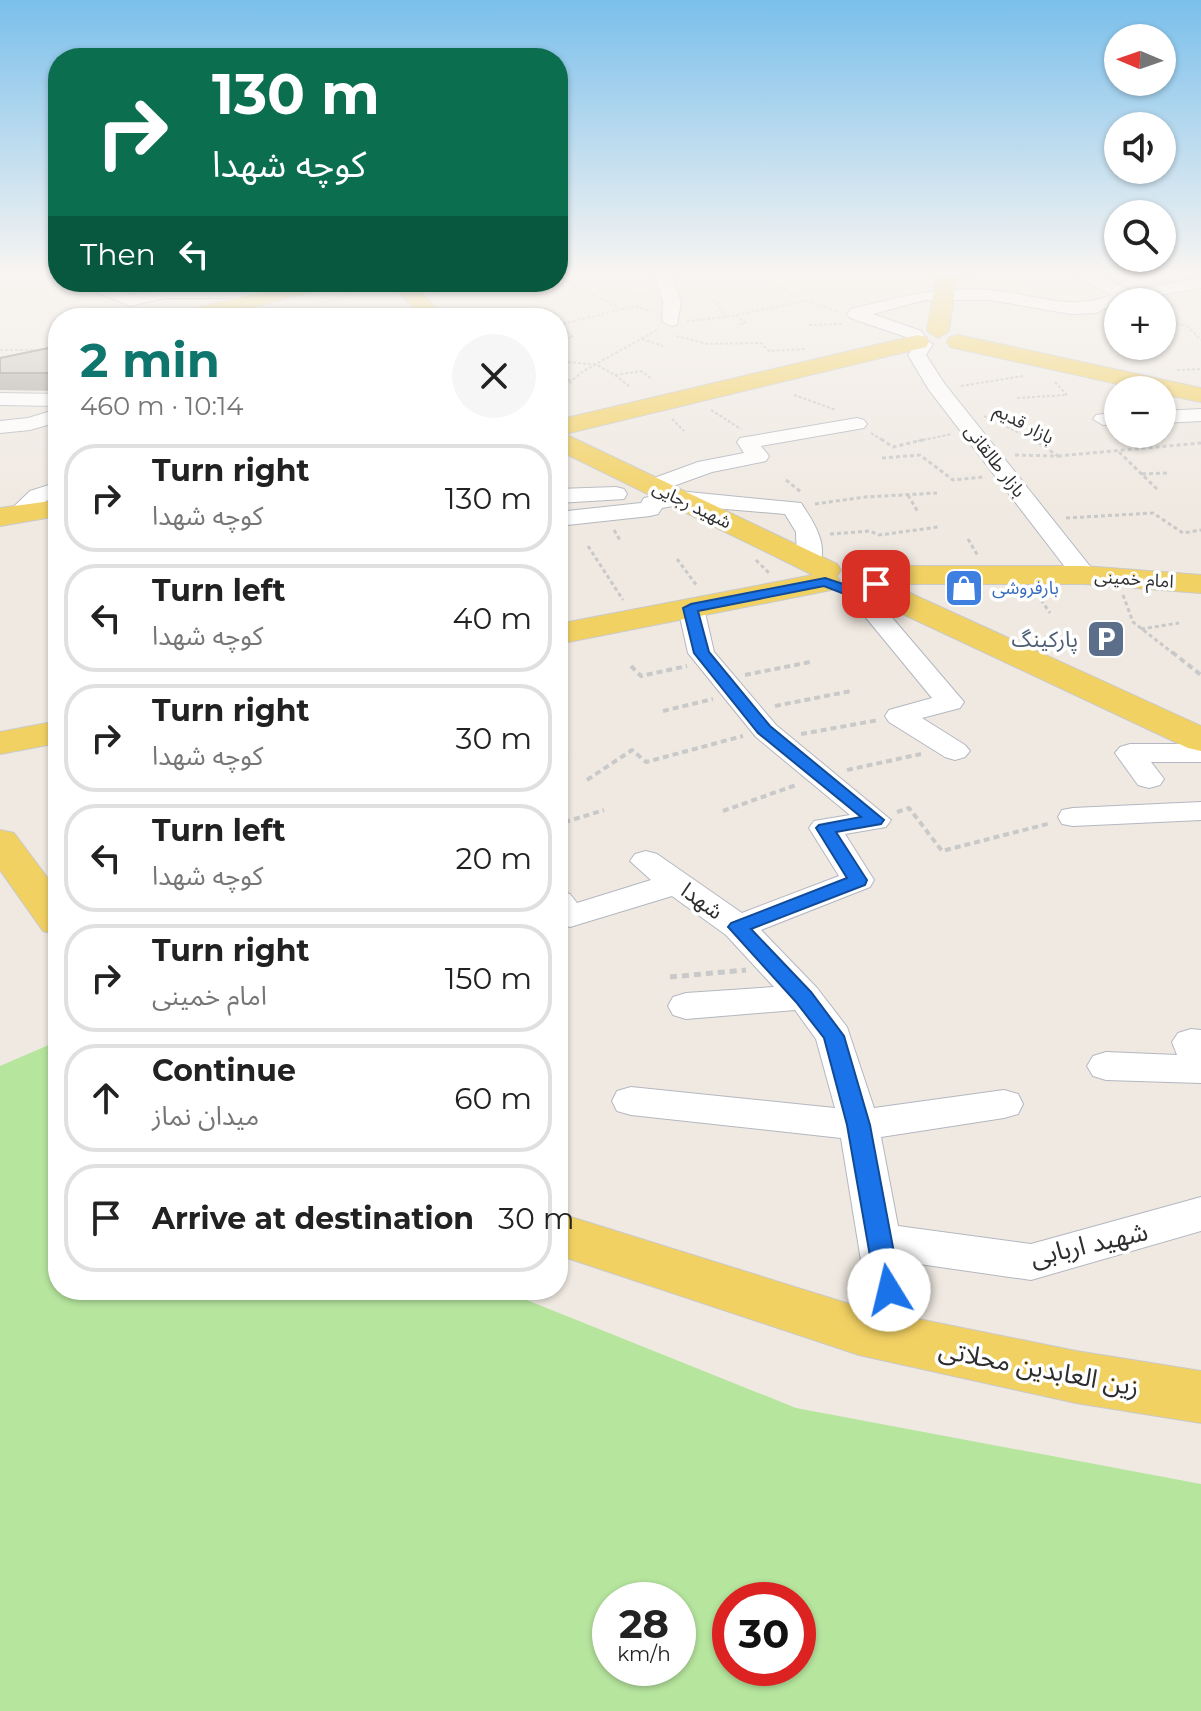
<!DOCTYPE html>
<meta charset="utf-8">
<style>
body{margin:0;font-family:Montserrat,"Noto Sans Arabic",sans-serif;background:#f6f6f6;color:#222;height:100vh;display:flex;flex-direction:column;font-size:30px;white-space:nowrap}
*{box-sizing:border-box;margin:0}
p{font-size:26px;color:#767676}
.icon{flex:none;width:44px;height:44px;fill:none;stroke:currentColor;stroke-width:2;stroke-linecap:round;stroke-linejoin:round}
.map{position:relative;flex:1;overflow:hidden}
.details{position:absolute;left:48px;top:308px;width:520px;height:992px;display:flex;flex-direction:column;background:#fff;border-radius:32px;box-shadow:0 2px 6px #0004}
.details>*{flex:none}
.banner{position:absolute;left:48px;top:48px;width:520px;height:244px;border-radius:32px;box-shadow:0 2px 6px #0004;background:#0b6e4f;color:#fff;overflow:hidden}
.needle{width:52px;rotate:272deg}
.tools{position:absolute;left:1104px;top:24px;display:grid;gap:16px}
.tools a{display:grid;place-items:center;width:72px;height:72px;border-radius:50%;background:#fff;box-shadow:0 2px 6px #0004;font-size:40px}
.speed{position:absolute;left:592px;top:1582px;display:flex;gap:16px;font-size:40px;font-weight:700;text-align:center}
.speed>*{display:grid;place-content:center;width:104px;height:104px;border-radius:50%;background:#fff;box-shadow:0 2px 6px #0004;line-height:1}
.speed small{font-size:20px;font-weight:400}
.speed .limit{border:12px solid #d22;background:#fff;color:#111}
.pin{position:absolute;display:grid;place-items:center;width:68px;height:68px;color:#fff;margin:-34px;border-radius:16px;box-shadow:0 4px 12px #0006}
.me{position:absolute;width:88px;margin:-44px;rotate:351deg;stroke-linejoin:round;filter:drop-shadow(0 0 6px #0008)}
.turn{display:flex;align-items:center;gap:28px;height:168px;padding:0 32px;font-size:36px}
.turn .icon{width:104px;height:104px;stroke-width:2.5}
.turn b{display:block;font-size:56px;line-height:68px}
.then{display:flex;align-items:center;height:76px;padding:0 32px;background:#0003;gap:16px;font-size:30px}
.round{display:grid;place-items:center;flex:none;width:84px;height:84px;border-radius:42px;background:#f6f6f6}
.head{display:flex;align-items:center;justify-content:space-between;height:136px;padding:0 32px}
h1{font-size:48px;font-weight:700;line-height:60px;color:#0f766e}
ul{padding:0;list-style:none}
li{display:flex;align-items:center;gap:24px;height:108px;margin:0 16px 12px;padding:0 16px;border:4px solid #e0e0e0;border-radius:32px}
li div{flex:1}
li b{display:block;font-size:30px}
li em{font-style:normal}
.map>svg:first-child{display:block}
.green{fill:#b6e59e;fill-rule:evenodd}
.lines{fill:none;stroke-linecap:round;stroke-linejoin:round}
.minor-casing{stroke:#b4b7c1;stroke-width:2}
.major-casing{stroke:#c9c9c9;stroke-width:2}
.path-far3{stroke:#c9c9c9;stroke-width:2;stroke-dasharray:3 2;stroke-linecap:butt}
.path-far2{stroke:#c9c9c9;stroke-width:3;stroke-dasharray:4 3;stroke-linecap:butt}
.path-far1{stroke:#c9c9c9;stroke-width:4;stroke-dasharray:6 4;stroke-linecap:butt}
.path{stroke:#c9c9c9;stroke-width:5;stroke-dasharray:7 5;stroke-linecap:butt}
.minor{fill:#fff;fill-rule:evenodd}
.major{fill:#f2d163;fill-rule:evenodd}
.wall{fill:#afaba4}
.building{fill:#cbc7bf;stroke:#8e8b86;stroke-width:2}
.route{fill:#1a73e8;stroke:#114b97;stroke-width:2}
.labels{text-anchor:middle;dominant-baseline:central;stroke-width:7;stroke-linejoin:round;paint-order:stroke}
.far-street-label{font-size:18px;fill:#2e2e2e;stroke:#fff}
.far-shop-label{font-size:18px;fill:#366cbe;stroke:#fff;text-anchor:start}
.service-label{font-size:22px;fill:#4e5e75;stroke:#fff;text-anchor:end}
.street-label{font-size:22px;fill:#2e2e2e;stroke:#fff}
.near-street-label{font-size:26px;fill:#2e2e2e;stroke:#fff}
</style>
<div class="map">
<svg width="1201" height="1711" viewBox="0 0 1201 1711">
<rect width="100%" height="100%" fill="#efe9e1"/>
<!-- green -->
<path class="green" d="M 58,1041 L 58,1290 L 502,1290 L 796,1408 L 1201,1484 L 1201,1711 L 0,1711 L 0,1066 ZM 678,1600 L 678,1668 L 610,1668 L 610,1600 ZM 798,1600 L 798,1668 L 730,1668 L 730,1600 Z"/>
<g class="lines">
<!-- minor casing -->
<g class="minor-casing">
<g id="minor">
<polygon points="655,274 671,274 681,302 677,325 671,326 662,321 663,302"/>
<path d="M 1073,274 L 1094,274 L 1131,291 L 1201,278 L 1201,288 L 1118,302 L 1096,313 L 1071,314 L 991,300 L 925,300 L 873,314 L 921,331 L 924,335 L 921,339 L 915,340 L 850,318 L 847,314 L 851,309 C 899,297 941,286 991,290 C 1033,294 1071,312 1112,295 Z"/>
<polygon points="61,282 102,283 132,295 165,288 243,288 271,282 302,282 300,286 243,298 165,298 130,306 97,292 63,286"/>
<polygon points="924,339 933,344 926,355 944,383 1093,570 1096,575 1093,580 1075,580 929,390 908,355 918,340"/>
<polygon points="0,393 58,394 58,406 0,405"/>
<polygon points="58,409 58,422 30,430 0,433 0,421 28,418"/>
<polygon points="1201,409 1201,421 1162,423 1162,411"/>
<polygon points="1118,412 1118,424 1103,425 1093,419 1096,415"/>
<polygon points="857,418 864,420 867,424 864,428 761,446 769,456 766,461 712,472 654,493 643,486 646,481 698,462 744,453 737,442 740,438"/>
<polygon points="58,482 58,496 46,501 24,520 8,520 5,515 30,491"/>
<polygon points="616,487 624,489 627,494 624,499 558,503 558,489"/>
<path d="M 678,491 L 801,503 C 813,521 830,546 818,567 L 800,567 L 797,562 L 796,532 L 785,514 L 678,505 L 662,508 L 658,514 L 650,516 L 558,526 L 558,512 L 641,503 L 644,498 Z"/>
<polygon points="856,584 865,586 964,702 960,708 922,718 965,745 970,751 965,757 955,760 945,757 889,722 885,716 889,710 932,698 844,591 847,586"/>
<polygon points="691,600 700,603 704,608 714,652 776,725 891,820 886,827 845,834 874,880 870,887 761,930 817,988 847,1027 874,1108 1004,1090 1018,1094 1023,1104 1018,1114 1004,1118 881,1137 898,1226 1031,1244 1201,1197 1201,1231 1031,1280 905,1262 920,1340 913,1354 897,1360 881,1354 874,1340 841,1138 631,1115 617,1111 612,1101 617,1091 631,1087 835,1108 816,1039 795,1010 686,1019 673,1015 668,1006 673,997 686,993 774,987 726,935 672,896 570,927 558,924 558,891 570,894 577,903 651,880 630,861 635,854 646,851 657,854 742,913 839,876 809,828 814,821 850,815 756,737 688,653 678,608 682,603"/>
<polygon points="1130,744 1201,744 1201,762 1151,762 1164,779 1160,785 1149,788 1138,785 1115,753 1120,747"/>
<polygon points="1201,802 1201,820 1073,826 1062,824 1058,817 1062,810 1073,808"/>
<polygon points="1191,1029 1201,1030 1201,1083 1106,1080 1093,1076 1087,1066 1093,1056 1106,1052 1177,1055 1172,1042 1178,1033"/>
</g>
</g>
<!-- major casing -->
<g class="major-casing">
<g id="major">
<polygon points="937,274 957,274 949,331 938,338 927,331"/>
<polygon points="302,282 337,282 334,286 210,318 173,318 176,313"/>
<polygon points="390,282 412,282 445,318 422,318"/>
<polygon points="918,335 926,337 929,342 926,347 565,434 837,564 841,570 837,576 840,582 836,589 558,644 558,624 813,575 558,450 558,420"/>
<polygon points="958,335 1201,388 1201,402 1162,394 1162,390 1145,390 950,347 947,342 950,337"/>
<polygon points="58,500 58,516 0,526 0,508"/>
<polygon points="876,566 1084,566 1201,575 1201,593 1084,584 890,584 1201,726 1201,751 1188,748 860,594 856,587 864,579 861,575 865,569"/>
<polygon points="58,721 58,743 0,754 0,732"/>
<polygon points="0,830 14,833 58,892 58,935 43,931 0,870"/>
<polygon points="558,1213 859,1307 1076,1351 1201,1371 1201,1423 1076,1403 859,1355 558,1255"/>
</g>
</g>
<!-- path-far3 -->
<g class="path-far3">
<polyline points="965,275 978,274"/>
<polyline points="565,281 620,308"/>
<polyline points="443,282 490,290 512,282"/>
<polyline points="513,282 529,287"/>
<polyline points="687,284 721,280"/>
<polyline points="775,286 804,300"/>
<polyline points="433,292 456,285"/>
<polyline points="631,294 651,293"/>
<polyline points="713,299 726,317"/>
<polyline points="319,303 346,298 351,291 382,284"/>
<polyline points="736,315 746,323 738,324"/>
<polyline points="1162,320 1187,326 1201,340"/>
<polyline points="687,321 726,317 806,301 839,312"/>
<polyline points="558,325 635,306 652,312"/>
<polyline points="809,325 843,324"/>
<polyline points="558,327 573,337 558,340"/>
<polyline points="676,336 708,344 761,343 769,351 805,349"/>
<polyline points="642,339 663,346"/>
<polyline points="0,350 44,350"/>
<polyline points="558,361 597,365 615,375 641,371 652,379"/>
<polyline points="1177,370 1201,369"/>
<polyline points="615,375 630,387"/>
<polyline points="558,382 571,380"/>
<polyline points="1055,382 1067,395"/>
<polyline points="961,386 1023,376"/>
<polyline points="558,393 582,372 657,330"/>
<polyline points="794,395 836,410"/>
<polyline points="1017,398 1067,395"/>
<polyline points="711,410 741,429"/>
<polyline points="984,416 1036,441"/>
<polyline points="672,419 684,431"/>
<polyline points="871,433 884,441"/>
<polyline points="1130,434 1140,441"/>
<polyline points="1030,435 1043,433"/>
<polyline points="918,441 952,434"/>
</g>
<!-- path-far2 -->
<g class="path-far2">
<polyline points="881,439 893,447 927,439"/>
<polyline points="1137,439 1148,448"/>
<polyline points="1119,452 1159,491"/>
<polyline points="1015,455 1058,456 1033,439"/>
<polyline points="1058,456 1201,443"/>
<polyline points="882,458 920,455 953,480 983,477"/>
<polyline points="1142,474 1169,473"/>
<polyline points="786,480 801,492"/>
<polyline points="908,495 918,512"/>
<polyline points="815,504 865,497 937,493"/>
<polyline points="1066,518 1153,513 1183,533 1201,530"/>
<polyline points="614,530 621,542"/>
<polyline points="562,533 567,542"/>
<polyline points="830,534 870,531 879,535 938,527"/>
<polyline points="968,539 978,556"/>
<polyline points="588,546 623,600"/>
<polyline points="677,559 697,586"/>
<polyline points="756,560 770,574"/>
<polyline points="1037,594 1050,613"/>
<polyline points="1123,595 1133,622 1174,654"/>
<polyline points="1141,629 1179,623"/>
</g>
<!-- path-far1 -->
<g class="path-far1">
<polyline points="1172,652 1201,675"/>
<polyline points="631,666 641,676 687,666"/>
<polyline points="745,675 810,662"/>
<polyline points="775,706 851,691"/>
<polyline points="663,711 713,699"/>
<polyline points="801,734 879,720"/>
<polyline points="558,759 568,756"/>
<polyline points="847,770 921,754"/>
<polyline points="587,780 632,750 646,762 743,736"/>
<polyline points="723,811 796,785"/>
<polyline points="897,812 909,808 942,851 1051,823"/>
<polyline points="558,814 565,822 604,810"/>
</g>
<!-- path -->
<polyline class="path" points="670,977 746,970"/>
<!-- minor -->
<use href="#minor" class="minor"/>
<!-- major -->
<use href="#major" class="major"/>
</g>
<!-- wall -->
<polygon class="wall" points="58,346 58,391 0,390 0,358"/>
<!-- building -->
<polygon class="building" points="58,346 58,376 54,373 0,373 0,358"/>
<!-- sky -->
<linearGradient id="sky" x2="0" y2="1"><stop stop-color="#7abfeb"/><stop offset="0.53" stop-color="#f8f5f2"/><stop offset="1" stop-color="#f8f5f2" stop-opacity="0"/></linearGradient>
<rect width="1201" height="513" fill="url(#sky)"/>
<!-- route -->
<polygon class="route" points="825,578 849,586 876,579 883,584 865,594 847,595 824,586 698,611 709,652 770,726 884,820 881,824 836,832 867,880 865,885 751,929 811,992 844,1036 870,1125 901,1290 897,1298 889,1301 880,1298 876,1290 847,1125 824,1038 796,1002 728,927 731,923 847,878 816,828 819,825 861,817 758,733 694,653 683,608 691,604"/>
<!-- icons -->
<defs>
<g id="shop-square" transform="scale(2)"><rect x="-9" y="-9" width="18" height="18" rx="4" fill="#3f7fe0" stroke="#fff"/><path d="M-5-2.5h2.3a2.7 3.5 0 0 1 5.4 0H5L5.5 6h-11ZM-1.5-2.5h3a1.5 2.3 0 0 0-3 0Z" fill="#fff"/></g>
<g id="parking-square" transform="scale(2)"><rect x="-9" y="-9" width="18" height="18" rx="4" fill="#5c6f8a" stroke="#fff"/><path d="M-3.5-5.5H1a3.5 3.5 0 0 1 0 7H-1V5.5H-3.5ZM-1-3.4V-.6H.8a1.4 1.4 0 0 0 0-2.8Z" fill="#fff"/></g>
</defs>
<g fill-rule="evenodd">
<use href="#shop-square" x="964" y="588"/>
<use href="#parking-square" x="1106" y="639"/>
</g>
<g class="labels">
<!-- far-street labels -->
<g class="far-street-label">
<text transform="translate(1024 424) rotate(28)">بازار قدیم</text>
<text transform="translate(995 461) rotate(52)">بازار طالقانی</text>
<text transform="translate(692 505) rotate(26)">شهید رجایی</text>
<text transform="translate(1134 579) rotate(4)">امام خمینی</text>
</g>
<!-- far-shop labels -->
<g class="far-shop-label">
<text x="992" y="588">بارفروشی</text>
</g>
<!-- service labels -->
<g class="service-label">
<text x="1078" y="639">پارکینگ</text>
</g>
<!-- street labels -->
<g class="street-label">
<text transform="translate(702 901) rotate(36)">شهدا</text>
</g>
<!-- near-street labels -->
<g class="near-street-label">
<text transform="translate(1089 1244) rotate(-13)">شهید اربابی</text>
<text transform="translate(1039 1368) rotate(11)">زین العابدین محلاتی</text>
</g>
</g>
</svg>
<div class="tools">
<a><svg class="needle" viewBox="-14 -14 28 28"><path d="M0-13l5 13h-10z" fill="#e53935"/><path d="M0 13l5-13h-10z" fill="#767676"/></svg></a>
<a><svg class="icon" aria-label="sound" viewBox="0 0 24 24"><path d="M4 9h4l5-4v14l-5-4H4zM17 9q2 3 0 6"/></svg></a>
<a><svg class="icon" aria-label="search" viewBox="0 0 24 24"><circle cx="10" cy="10" r="6"/><path d="M15 15l6 6"/></svg></a>
<a>+</a>
<a>−</a>
</div>
<div class="speed"><div>28<small>km/h</small></div><div class="limit">30</div></div>
<div class="pin" style="left:876px;top:584px;background:#d93025"><svg class="icon" aria-label="arrive" viewBox="0 0 24 24"><path d="M6 21V4h12l-3 4 3 4H6"/></svg></div>
<svg class="me" style="left:889px;top:1290px" viewBox="-20 -20 40 40"><circle r="19" fill="#fff"/><path d="M0-13L10 11 0 6-10 11z" fill="#1a73e8"/></svg>
<div class="banner">
<div class="turn"><svg class="icon" aria-label="right" viewBox="0 0 24 24"><path d="M7 20v-9h11M14 6l5 5-5 5"/></svg><div><b>130 m</b>کوچه شهدا</div></div>
<div class="then">Then<svg class="icon" aria-label="left" viewBox="0 0 24 24"><path d="M17 20v-9H6M10 6l-5 5 5 5"/></svg></div>
</div>
<section class="details">
<div class="head"><div><h1>2 min</h1><p>460 m · 10:14</p></div><a class="round"><svg class="icon" aria-label="close" viewBox="0 0 24 24"><path d="M6 6l12 12M18 6L6 18"/></svg></a></div>
<ul>
<li><svg class="icon" aria-label="right" viewBox="0 0 24 24"><path d="M7 20v-9h11M14 6l5 5-5 5"/></svg><div><b>Turn right</b><p>کوچه شهدا</p></div><em>130 m</em></li>
<li><svg class="icon" aria-label="left" viewBox="0 0 24 24"><path d="M17 20v-9H6M10 6l-5 5 5 5"/></svg><div><b>Turn left</b><p>کوچه شهدا</p></div><em>40 m</em></li>
<li><svg class="icon" aria-label="right" viewBox="0 0 24 24"><path d="M7 20v-9h11M14 6l5 5-5 5"/></svg><div><b>Turn right</b><p>کوچه شهدا</p></div><em>30 m</em></li>
<li><svg class="icon" aria-label="left" viewBox="0 0 24 24"><path d="M17 20v-9H6M10 6l-5 5 5 5"/></svg><div><b>Turn left</b><p>کوچه شهدا</p></div><em>20 m</em></li>
<li><svg class="icon" aria-label="right" viewBox="0 0 24 24"><path d="M7 20v-9h11M14 6l5 5-5 5"/></svg><div><b>Turn right</b><p>امام خمینی</p></div><em>150 m</em></li>
<li><svg class="icon" aria-label="ahead" viewBox="0 0 24 24"><path d="M12 20V5M6 11l6-6 6 6"/></svg><div><b>Continue</b><p>میدان نماز</p></div><em>60 m</em></li>
<li><svg class="icon" aria-label="arrive" viewBox="0 0 24 24"><path d="M6 21V4h12l-3 4 3 4H6"/></svg><div><b>Arrive at destination</b></div><em>30 m</em></li>
</ul>
</section>
</div>
